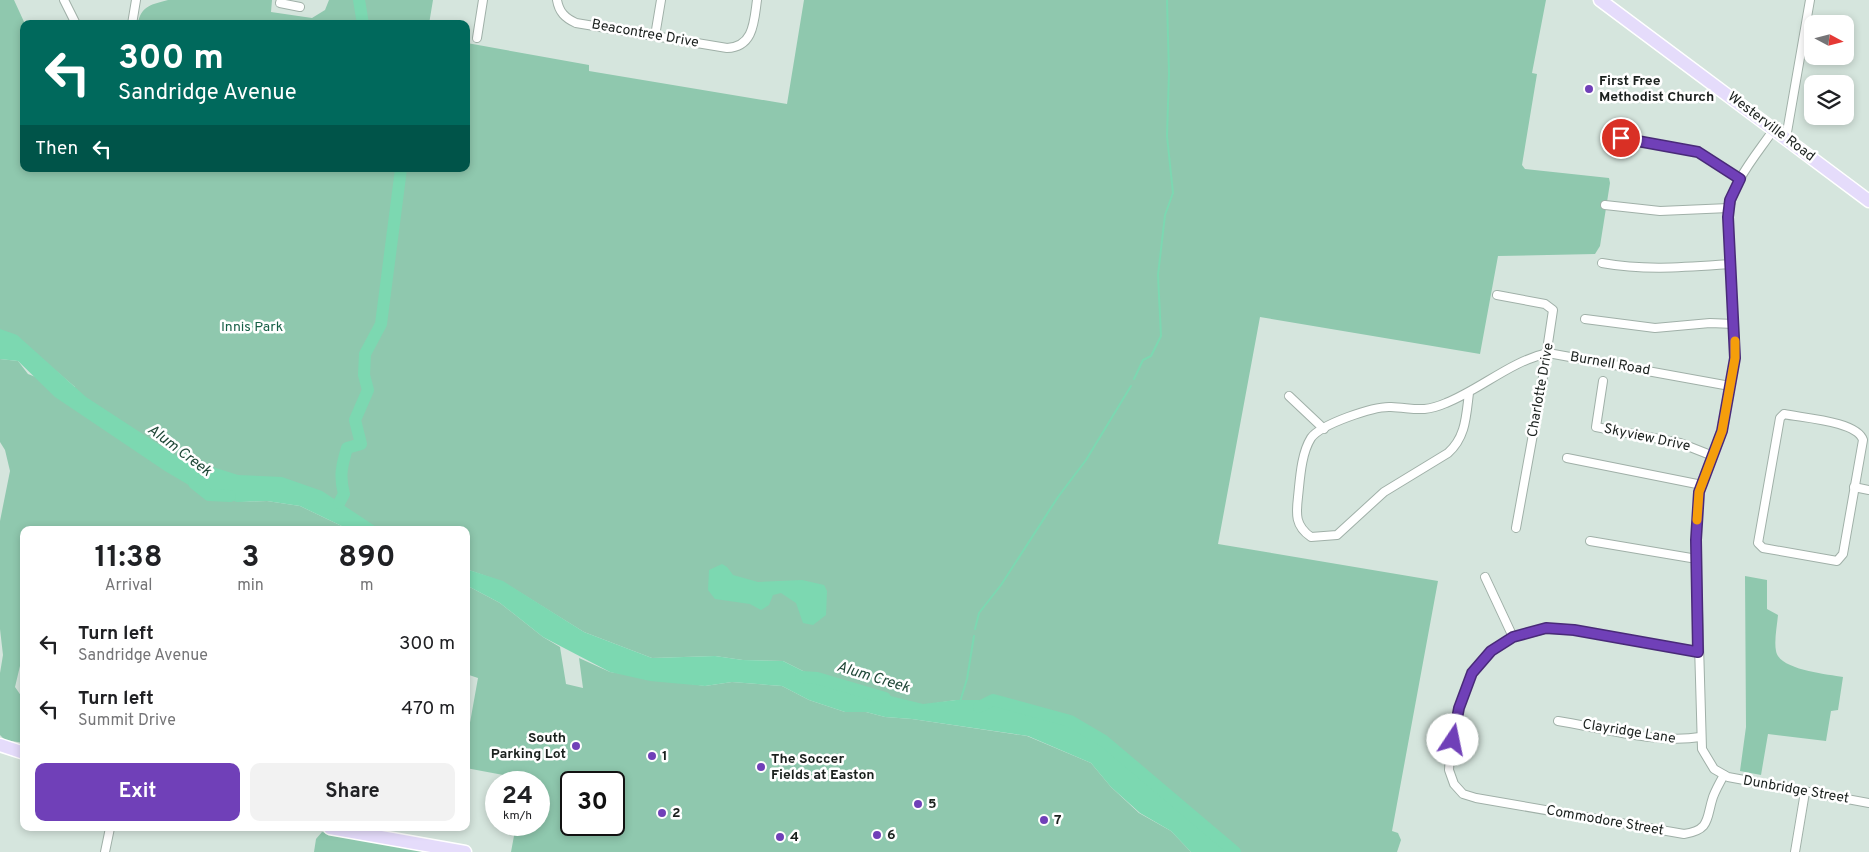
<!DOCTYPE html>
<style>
body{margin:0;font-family:Overpass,sans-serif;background:#f2f2f2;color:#202124;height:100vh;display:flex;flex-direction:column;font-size:19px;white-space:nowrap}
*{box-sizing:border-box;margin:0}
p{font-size:16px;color:#757577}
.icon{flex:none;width:28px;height:28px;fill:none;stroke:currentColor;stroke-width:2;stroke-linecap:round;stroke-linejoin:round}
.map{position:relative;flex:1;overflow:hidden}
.details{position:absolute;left:20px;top:526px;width:450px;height:305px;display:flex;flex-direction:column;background:#fff;border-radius:10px;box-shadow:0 2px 8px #0003}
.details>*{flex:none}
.banner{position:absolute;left:20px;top:20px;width:450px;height:152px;border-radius:10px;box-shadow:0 2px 8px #0003;background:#00695c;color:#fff;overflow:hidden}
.needle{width:32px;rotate:97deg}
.fabs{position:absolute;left:1804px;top:15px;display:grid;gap:10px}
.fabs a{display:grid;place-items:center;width:50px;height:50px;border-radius:10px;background:#fff;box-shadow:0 2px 8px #0003;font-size:25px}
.speed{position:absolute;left:485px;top:771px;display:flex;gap:10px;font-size:25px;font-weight:700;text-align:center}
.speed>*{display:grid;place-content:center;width:65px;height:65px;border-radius:50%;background:#fff;box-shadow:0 2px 8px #0003;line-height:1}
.speed small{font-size:12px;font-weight:400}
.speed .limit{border:2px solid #111;border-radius:8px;background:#fff;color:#111}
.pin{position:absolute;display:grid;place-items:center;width:42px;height:42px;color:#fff;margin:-21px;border:2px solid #fff;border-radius:50%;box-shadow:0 1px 5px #0007}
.me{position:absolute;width:55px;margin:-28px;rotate:11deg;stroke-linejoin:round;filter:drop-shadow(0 0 4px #0008)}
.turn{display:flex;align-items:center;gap:18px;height:105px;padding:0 15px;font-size:22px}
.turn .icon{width:65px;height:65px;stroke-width:2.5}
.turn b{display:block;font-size:35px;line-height:42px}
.then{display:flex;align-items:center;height:48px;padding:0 15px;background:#0003;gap:10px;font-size:19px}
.eta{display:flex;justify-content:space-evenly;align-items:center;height:85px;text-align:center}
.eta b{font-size:30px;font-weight:700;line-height:35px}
.cta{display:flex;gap:10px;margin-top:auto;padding:10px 15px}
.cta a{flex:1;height:58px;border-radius:10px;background:#7040b8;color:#fff;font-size:20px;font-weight:700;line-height:58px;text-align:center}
.cta a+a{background:#f2f2f2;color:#202124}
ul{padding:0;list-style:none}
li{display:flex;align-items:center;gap:15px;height:65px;padding:0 15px}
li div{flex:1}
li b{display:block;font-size:19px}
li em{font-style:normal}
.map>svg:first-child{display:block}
.green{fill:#8fc8ae;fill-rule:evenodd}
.water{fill:#7cd8b1}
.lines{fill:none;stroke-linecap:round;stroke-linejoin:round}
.stream{stroke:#7cd8b1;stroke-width:2}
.river{stroke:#7cd8b1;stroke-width:12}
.street-casing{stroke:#a0b0a8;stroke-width:10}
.primary-casing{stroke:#fff;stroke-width:15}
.street{stroke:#fff;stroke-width:8}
.primary{stroke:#e5dcfb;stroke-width:12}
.route-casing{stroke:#492a78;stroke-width:12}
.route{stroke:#7040b8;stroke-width:9}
.slow{stroke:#f59e0b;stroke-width:9}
.poi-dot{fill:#7040b8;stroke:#fff;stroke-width:2}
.labels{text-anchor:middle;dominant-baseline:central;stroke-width:5;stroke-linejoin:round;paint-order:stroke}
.street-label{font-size:14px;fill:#1b211e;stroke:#fff}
.poi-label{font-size:14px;font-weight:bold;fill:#1b211e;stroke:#fff;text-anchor:start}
.park-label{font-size:14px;fill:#175f46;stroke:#fff}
.water-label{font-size:15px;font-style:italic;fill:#204838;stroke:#fff}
</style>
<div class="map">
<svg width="1869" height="852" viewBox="0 0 1869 852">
<rect width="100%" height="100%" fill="#d5e5dd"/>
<!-- green -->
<g class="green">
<polygon points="0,0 14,0 25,24 24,169 466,169 467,43 589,65 589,71 787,104 804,0 1546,0 1532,73 1537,74 1522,165 1525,169 1609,178 1610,183 1600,246 1595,254 1498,256 1480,354 1260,317 1218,544 1438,581 1392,831 1398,833 1401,840 1397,852 1235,852 1198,818 1180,810 1129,768 1104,741 956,700 923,705 870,693 817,678 783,661 743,660 715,656 652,658 584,632 503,582 466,569 466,530 363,530 289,498 237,502 267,501 300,506 350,530 24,530 24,649 15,687 24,700 24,743 5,740 0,735 0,673 3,655 0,629 0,521 10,471 5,450 0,442 0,359 18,361 28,374 74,392 75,387 41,358 0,357"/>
<path d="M 168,0 L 272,0 L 271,12 L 312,18 L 325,10 L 329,0 L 433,0 L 429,24 L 138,24 C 140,6 153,4 168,0 Z"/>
<path d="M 1745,576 L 1767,580 L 1767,609 L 1778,615 C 1777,626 1774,641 1776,651 C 1779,670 1827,674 1843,677 L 1838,710 L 1831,711 L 1826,741 L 1768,734 L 1761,775 L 1740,771 L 1746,727 Z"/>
<path d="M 466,585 L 500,603 L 543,637 L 560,647 L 566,684 L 583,688 L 579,658 L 610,672 L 705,686 L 732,682 L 782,686 L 809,700 L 845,712 L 866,712 L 885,717 L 912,719 L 1027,736 L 1091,763 L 1111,787 L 1139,813 L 1171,831 L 1191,852 L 511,852 L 516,825 L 539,825 L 539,782 L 523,782 L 524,779 L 466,768 L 466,745 L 478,678 L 466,674 ZM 571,782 L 614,782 L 614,825 L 571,825 Z"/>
<polygon points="322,832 435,852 314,852 316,839"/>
</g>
<!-- water -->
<g class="water">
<polygon points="0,329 17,335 86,397 175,455 238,475 282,477 322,491 381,530 350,530 300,506 267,501 237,502 199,491 165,471 55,397 18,361 0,359"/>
<polygon points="722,564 727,567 733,575 758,582 802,580 824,585 827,591 826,615 813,625 803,623 796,603 781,593 773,595 769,605 761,610 750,604 715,599 708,590 709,570"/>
<polygon points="466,569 503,581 584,632 652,658 715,656 743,660 783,661 817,678 923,704 956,700 993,700 1070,721 1104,741 1129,768 1180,810 1198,818 1235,852 1191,852 1171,831 1140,813 1111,787 1091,763 1028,736 912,719 885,717 866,712 845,712 809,700 782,686 732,682 705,686 650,681 610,672 543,637 500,603 466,585"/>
</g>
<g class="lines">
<!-- stream -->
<g class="stream">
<polyline points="1134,379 1143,360 1151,356 1161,336 1158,275 1165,215 1173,193 1167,136 1169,73 1167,0"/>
<polyline points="975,629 979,613 1001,585 1058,497 1086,460 1131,386"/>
<polyline points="960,702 967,679 974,636"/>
</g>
<!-- river -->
<g class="river">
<polyline points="359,0 363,24"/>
<polyline points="194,483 209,495 230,496"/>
<path d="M 339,503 L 344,494 C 339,476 342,465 347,448 L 361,444 L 355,420 L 368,390 L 364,375 L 365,354 L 381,324 L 401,169"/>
<polyline points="801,677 817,678 885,698"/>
<polyline points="979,707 993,700 1070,721 1104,741 1235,852"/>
</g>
<!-- street casing -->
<g class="street-casing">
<g id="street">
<polyline points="64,0 76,24"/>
<polyline points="281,0 280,3 300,7"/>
<path d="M 557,0 C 559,12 565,18 576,23 L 727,48 C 754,47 754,21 757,0"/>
<polyline points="132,24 136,0"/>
<polyline points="655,36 661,0"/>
<polyline points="477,38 483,0"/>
<path d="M 1774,129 C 1755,157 1731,182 1728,217 L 1735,358 L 1722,431 L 1699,492 L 1696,540 L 1702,749 L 1714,769 L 1728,777 L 1869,803"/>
<polyline points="1621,138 1698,152 1740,179"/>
<polyline points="1786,138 1810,0"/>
<polyline points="1605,205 1660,211 1729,208"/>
<path d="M 1602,263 C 1646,271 1687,267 1731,264"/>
<polyline points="1497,295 1545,304 1553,310 1541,390 1516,528"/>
<polyline points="1585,319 1655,328 1710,323 1734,324"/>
<polyline points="1603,381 1596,427 1680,443 1713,456"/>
<path d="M 1469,393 C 1466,416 1466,437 1448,453 L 1384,492 L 1337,535 L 1311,537 C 1295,526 1296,514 1298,497 C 1300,479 1301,454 1311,438 C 1321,424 1374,406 1391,407 C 1414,408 1423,413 1446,403 C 1481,389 1511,361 1548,353 L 1730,386"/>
<polyline points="1289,396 1324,429"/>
<path d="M 1784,414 C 1802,418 1857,421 1863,440 L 1843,554 L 1837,561 L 1763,548 L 1758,543 L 1780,418 Z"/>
<polyline points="1567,458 1702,485"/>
<polyline points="1854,487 1869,490"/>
<polyline points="1590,541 1697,559"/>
<polyline points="1485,577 1513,637"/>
<path d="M 1698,652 L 1574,630 L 1546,629 L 1513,637 L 1491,651 L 1472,673 L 1459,708 L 1450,756 L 1449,770 L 1454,784 L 1463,794 L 1476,798 L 1684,834 C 1711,830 1706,818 1713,797 C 1716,789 1720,782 1724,775"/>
<path d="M 1558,721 C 1601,728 1658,744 1700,737"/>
<polyline points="105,852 110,828"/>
<polyline points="1795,852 1805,792"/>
</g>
</g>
<!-- primary casing -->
<g class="primary-casing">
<g id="primary">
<polyline points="1600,0 1869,201"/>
<polyline points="0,745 24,753"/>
<polyline points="330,828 465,852"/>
</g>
</g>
<!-- street -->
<use href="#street" class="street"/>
<!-- primary -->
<use href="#primary" class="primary"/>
</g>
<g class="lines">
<!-- route casing -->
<g class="route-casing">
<polyline id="route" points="1453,740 1459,708 1472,673 1491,651 1513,637 1546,628 1574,630 1698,652 1696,540 1699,492 1722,431 1735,358 1728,217 1730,200 1740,179 1698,152 1621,138"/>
</g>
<!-- route -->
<use href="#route" class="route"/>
<!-- slow -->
<polyline class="slow" points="1697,520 1699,492 1722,431 1735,358 1735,341"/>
</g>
<!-- markers -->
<g class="poi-dot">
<circle cx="1589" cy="89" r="5"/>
<circle cx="576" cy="746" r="5"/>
<circle cx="652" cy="756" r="5"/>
<circle cx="761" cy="767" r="5"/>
<circle cx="918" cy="804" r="5"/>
<circle cx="662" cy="813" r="5"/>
<circle cx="1044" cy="820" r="5"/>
<circle cx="877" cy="835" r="5"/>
<circle cx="780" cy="837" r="5"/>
</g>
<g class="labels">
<!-- street labels -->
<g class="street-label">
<text transform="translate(645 34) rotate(10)">Beacontree Drive</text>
<text transform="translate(1771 127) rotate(37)">Westerville Road</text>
<text transform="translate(1610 364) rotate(10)">Burnell Road</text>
<text transform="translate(1541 390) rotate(-80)">Charlotte Drive</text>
<text transform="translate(1647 438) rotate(12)">Skyview Drive</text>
<text transform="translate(1629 732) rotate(9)">Clayridge Lane</text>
<text transform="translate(1796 790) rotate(10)">Dunbridge Street</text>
<text transform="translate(1605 821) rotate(10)">Commodore Street</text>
</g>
<!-- poi labels -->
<g class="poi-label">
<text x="1599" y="81">First Free<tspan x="1599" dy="16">Methodist Church</tspan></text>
<text x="566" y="738" text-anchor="end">South<tspan x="566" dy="16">Parking Lot</tspan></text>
<text x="662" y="756">1</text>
<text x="771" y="759">The Soccer<tspan x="771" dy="16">Fields at Easton</tspan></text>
<text x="928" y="804">5</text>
<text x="672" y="813">2</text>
<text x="1054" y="820">7</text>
<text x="887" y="835">6</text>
<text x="790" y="837">4</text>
</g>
<!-- park labels -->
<g class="park-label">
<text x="252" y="327">Innis Park</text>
</g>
<!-- water labels -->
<g class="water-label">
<text transform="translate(179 451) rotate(37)">Alum Creek</text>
<text transform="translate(873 678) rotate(17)">Alum Creek</text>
</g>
</g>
</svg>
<div class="fabs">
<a><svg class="needle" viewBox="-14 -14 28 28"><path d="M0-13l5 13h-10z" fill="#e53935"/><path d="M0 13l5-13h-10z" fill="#757577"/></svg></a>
<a><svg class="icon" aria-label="layers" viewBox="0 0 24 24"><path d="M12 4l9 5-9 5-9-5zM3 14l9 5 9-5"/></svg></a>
</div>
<div class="speed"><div>24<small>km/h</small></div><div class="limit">30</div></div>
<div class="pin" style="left:1621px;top:138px;background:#d93025"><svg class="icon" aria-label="arrive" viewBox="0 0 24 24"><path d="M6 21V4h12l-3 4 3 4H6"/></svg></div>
<svg class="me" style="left:1453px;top:740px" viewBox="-20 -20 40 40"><circle r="19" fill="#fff"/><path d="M0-13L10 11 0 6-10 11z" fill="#7040b8"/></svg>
<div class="banner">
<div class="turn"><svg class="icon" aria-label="left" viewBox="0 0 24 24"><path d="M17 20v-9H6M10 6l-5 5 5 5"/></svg><div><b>300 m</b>Sandridge Avenue</div></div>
<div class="then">Then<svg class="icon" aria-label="left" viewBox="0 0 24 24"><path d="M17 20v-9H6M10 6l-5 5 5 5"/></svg></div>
</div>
<section class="details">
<div class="eta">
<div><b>11:38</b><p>Arrival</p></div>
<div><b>3</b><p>min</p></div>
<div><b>890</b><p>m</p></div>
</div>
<ul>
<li><svg class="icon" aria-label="left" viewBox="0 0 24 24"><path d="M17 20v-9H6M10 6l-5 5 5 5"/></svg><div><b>Turn left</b><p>Sandridge Avenue</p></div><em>300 m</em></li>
<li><svg class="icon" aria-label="left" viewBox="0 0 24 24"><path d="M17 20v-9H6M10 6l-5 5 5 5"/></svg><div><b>Turn left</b><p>Summit Drive</p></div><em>470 m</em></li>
</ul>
<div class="cta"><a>Exit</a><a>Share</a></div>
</section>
</div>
